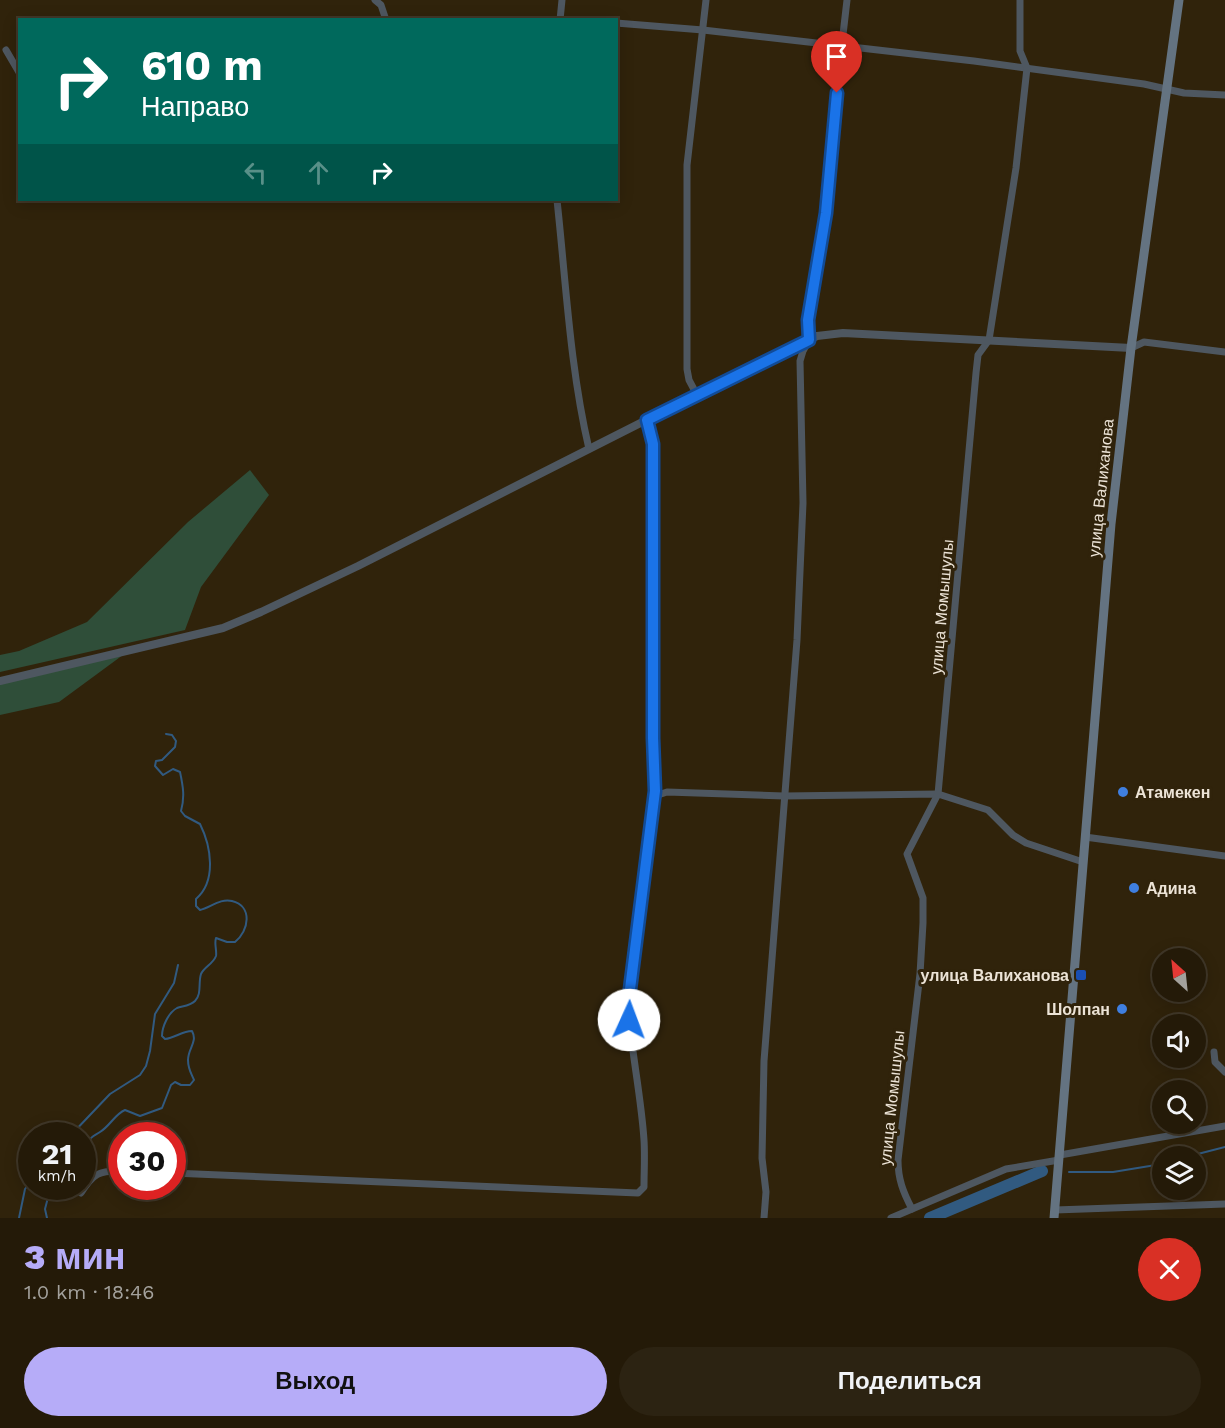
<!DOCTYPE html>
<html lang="ru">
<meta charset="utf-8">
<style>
body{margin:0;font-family:"Work Sans",sans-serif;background:#2c2312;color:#f1f3f6;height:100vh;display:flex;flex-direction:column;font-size:22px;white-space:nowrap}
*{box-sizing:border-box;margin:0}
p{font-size:20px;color:#a3a19c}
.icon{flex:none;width:33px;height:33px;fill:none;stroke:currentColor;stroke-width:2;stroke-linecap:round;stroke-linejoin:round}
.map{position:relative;height:1218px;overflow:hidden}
.drawer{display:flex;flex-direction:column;background:#241a08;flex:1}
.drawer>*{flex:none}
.top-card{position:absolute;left:18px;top:18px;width:600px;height:183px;border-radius:0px;box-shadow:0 3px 15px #0003,0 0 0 2px #413829;background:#00695c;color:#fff;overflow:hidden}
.needle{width:39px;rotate:333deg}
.tools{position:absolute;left:1152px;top:948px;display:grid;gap:12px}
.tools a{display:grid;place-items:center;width:54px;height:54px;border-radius:50%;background:#241a08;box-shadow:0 3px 15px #0003,0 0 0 2px #413829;font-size:30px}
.speed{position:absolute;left:18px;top:1122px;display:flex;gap:12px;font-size:30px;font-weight:700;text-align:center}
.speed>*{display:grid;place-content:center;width:78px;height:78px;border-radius:50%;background:#241a08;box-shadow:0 3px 15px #0003,0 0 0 2px #413829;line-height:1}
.speed small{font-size:15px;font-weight:400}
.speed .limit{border:9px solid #d22;background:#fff;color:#111}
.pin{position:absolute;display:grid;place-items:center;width:51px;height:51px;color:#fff;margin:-62px -26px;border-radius:50% 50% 50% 0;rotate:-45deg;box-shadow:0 0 6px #0007}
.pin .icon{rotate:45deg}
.me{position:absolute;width:66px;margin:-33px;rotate:2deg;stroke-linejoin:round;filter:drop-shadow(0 0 4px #0008)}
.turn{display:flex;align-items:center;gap:21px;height:126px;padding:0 24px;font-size:27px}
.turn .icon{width:78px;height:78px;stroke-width:2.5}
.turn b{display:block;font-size:42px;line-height:51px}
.lanes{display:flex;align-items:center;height:57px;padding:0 24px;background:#0003;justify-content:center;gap:30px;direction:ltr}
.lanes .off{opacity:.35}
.round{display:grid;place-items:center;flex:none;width:63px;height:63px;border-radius:32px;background:#2c2312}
.head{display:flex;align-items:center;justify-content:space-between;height:102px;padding:0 24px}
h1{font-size:36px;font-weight:800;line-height:45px;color:#b6acf8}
.button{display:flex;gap:12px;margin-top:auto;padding:12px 24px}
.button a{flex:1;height:69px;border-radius:36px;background:#b6acf8;color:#111;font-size:24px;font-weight:800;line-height:69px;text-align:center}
.button a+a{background:#2c2312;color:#f1f3f6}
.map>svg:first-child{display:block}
.green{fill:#2f4e39}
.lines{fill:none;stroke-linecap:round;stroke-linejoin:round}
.stream{stroke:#315a80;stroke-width:2}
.river{stroke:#315a80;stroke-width:12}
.minor{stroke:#4e5760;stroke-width:7}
.tertiary{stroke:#4e5760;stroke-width:8}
.secondary{stroke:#647381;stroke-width:9}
.route-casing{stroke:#114b97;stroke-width:15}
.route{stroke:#1a73e8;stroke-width:10}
.shop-dot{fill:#3f7fe0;stroke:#30230b;stroke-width:2}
.transit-dot{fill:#1a4fb4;stroke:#30230b;stroke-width:2}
.labels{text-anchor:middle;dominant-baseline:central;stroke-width:6;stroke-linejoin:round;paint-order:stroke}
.street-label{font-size:16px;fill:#ece3d6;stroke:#30230b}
.poi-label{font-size:16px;font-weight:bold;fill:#ece3d6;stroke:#30230b;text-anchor:start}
</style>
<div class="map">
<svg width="1225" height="1218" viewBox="0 0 1225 1218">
<rect width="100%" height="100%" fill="#30230b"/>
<!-- green -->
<g class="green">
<polygon points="250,470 269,495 201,587 185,630 0,672 0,655 19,651 87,622 188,522"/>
<polygon points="127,652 59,702 0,715 0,682"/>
</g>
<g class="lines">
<!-- stream -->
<g class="stream">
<polyline points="70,1136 110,1094 140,1075 146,1066 150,1051 155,1014 174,983 178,965"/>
<polyline points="1190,1156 1225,1147"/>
<polyline points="1069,1172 1113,1172 1162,1164"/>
<path d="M 82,1178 C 94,1168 83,1152 89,1141 C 91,1136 96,1135 100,1132 C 110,1126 115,1114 125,1110 L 140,1116 L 162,1108 L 171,1085 L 175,1082 L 181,1085 L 190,1085 L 194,1080 C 191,1073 188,1069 188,1060 C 188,1048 198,1042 192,1031 C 182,1031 175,1038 165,1039 L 162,1036 C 162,1027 168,1013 177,1008 C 183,1006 190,1006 195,1001 C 202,994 198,983 201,974 C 204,967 213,964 216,956 C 217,950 214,944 216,938 L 227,942 L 235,942 C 249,931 253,906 232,901 C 220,898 210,908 200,910 L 196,906 L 196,899 C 217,881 211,846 200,824 L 185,816 L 181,811 C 185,797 183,786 180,772 L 173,769 L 163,775 L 155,766 L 156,761 L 162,760 L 175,747 L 176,741 L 172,735 L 166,734"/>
<polyline points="65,1186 68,1186"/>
<polyline points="19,1218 25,1189 32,1180"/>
<polyline points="47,1218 45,1209 51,1186"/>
</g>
<!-- river -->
<polyline class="river" points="930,1218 1042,1171"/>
<!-- minor -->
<g class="minor">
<polyline points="375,0 381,5 386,20"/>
<polyline points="560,20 562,0"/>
<polyline points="616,23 703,30 974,61 1144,84 1184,93 1225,95"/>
<polyline points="6,50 20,74"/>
<path d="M 557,200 C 566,283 570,368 589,449"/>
<polyline points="1131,348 1144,342 1225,352"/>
<polyline points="697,395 689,380 687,369 687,165 706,0"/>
<polyline points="655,796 667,792 784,796 938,794 988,810 1013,835 1026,843 1083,862"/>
<polyline points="1085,837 1225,856"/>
<polyline points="1214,1052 1215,1062 1225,1072"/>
<polyline points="1060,1155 1225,1126"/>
<path d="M 172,1173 L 638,1193 L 644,1187 C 644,1172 645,1156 644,1140 C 641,1095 631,1050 628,1005 L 655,791 L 653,444 L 647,420"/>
<path d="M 81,1193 C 93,1174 99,1170 122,1171"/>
<path d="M 912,1209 C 903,1192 898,1179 898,1160 L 920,974 L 923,923 L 923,898 L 907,854 L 938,794 L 976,373 L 978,355 L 989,340 L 1016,168 L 1027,68 L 1020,51 L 1020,0"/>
<polyline points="1055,1210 1225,1204"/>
<polyline points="764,1218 766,1192 762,1158 764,1061 797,640 803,503 800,361 803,351 809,340 808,320 826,212 839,69 847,0"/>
<polyline points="891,1218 1006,1169 1059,1160"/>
</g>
<!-- tertiary -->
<polyline class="tertiary" points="0,681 223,628 261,612 358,566 773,356 817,336 843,333 1131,348"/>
<!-- secondary -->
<polyline class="secondary" points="1054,1218 1111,524 1131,348 1179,0"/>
</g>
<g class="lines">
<!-- route casing -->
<g class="route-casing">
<polyline id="route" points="629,1020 628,1005 655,791 653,738 653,444 647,420 809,340 808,320 826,213 837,93"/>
</g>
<!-- route -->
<use href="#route" class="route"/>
</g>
<!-- markers -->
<g class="shop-dot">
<circle cx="1123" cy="792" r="6"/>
<circle cx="1134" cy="888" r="6"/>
<circle cx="1122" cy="1009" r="6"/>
</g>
<rect class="transit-dot" x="1075" y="969" width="12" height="12" rx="3"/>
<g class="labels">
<!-- street labels -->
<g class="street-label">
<text transform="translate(1101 488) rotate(-84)">улица Валиханова</text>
<text transform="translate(942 607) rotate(-85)">улица Момышулы</text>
<text transform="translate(892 1098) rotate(-84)">улица Момышулы</text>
</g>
<!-- poi labels -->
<g class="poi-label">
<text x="1135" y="792">Атамекен</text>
<text x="1146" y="888">Адина</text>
<text x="1069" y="975" text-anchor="end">улица Валиханова</text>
<text x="1110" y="1009" text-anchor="end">Шолпан</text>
</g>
</g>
</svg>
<div class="tools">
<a><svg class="needle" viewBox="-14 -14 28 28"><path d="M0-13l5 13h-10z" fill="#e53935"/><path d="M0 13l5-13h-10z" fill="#a3a19c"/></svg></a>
<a><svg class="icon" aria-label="sound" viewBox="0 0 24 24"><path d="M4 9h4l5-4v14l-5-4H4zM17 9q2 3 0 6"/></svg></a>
<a><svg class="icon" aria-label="search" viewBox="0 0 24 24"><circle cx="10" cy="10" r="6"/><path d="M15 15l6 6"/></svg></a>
<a><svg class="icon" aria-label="layers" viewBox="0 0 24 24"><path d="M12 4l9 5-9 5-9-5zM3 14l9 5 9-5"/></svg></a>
</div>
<div class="speed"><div>21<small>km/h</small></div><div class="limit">30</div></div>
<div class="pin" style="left:837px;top:93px;background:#d93025"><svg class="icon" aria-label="arrive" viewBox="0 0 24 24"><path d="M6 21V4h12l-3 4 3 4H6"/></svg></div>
<svg class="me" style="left:629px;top:1020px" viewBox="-20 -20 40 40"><circle r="19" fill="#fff"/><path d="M0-13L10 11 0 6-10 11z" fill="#1a73e8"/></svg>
<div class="top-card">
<div class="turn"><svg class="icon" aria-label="right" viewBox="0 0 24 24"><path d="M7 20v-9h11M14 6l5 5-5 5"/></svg><div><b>610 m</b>Направо</div></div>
<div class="lanes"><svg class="icon off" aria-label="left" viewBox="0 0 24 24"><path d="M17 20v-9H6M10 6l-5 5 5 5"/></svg><svg class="icon off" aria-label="ahead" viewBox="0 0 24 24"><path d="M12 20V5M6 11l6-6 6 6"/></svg><svg class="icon" aria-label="right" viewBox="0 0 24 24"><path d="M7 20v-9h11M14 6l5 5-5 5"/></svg></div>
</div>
</div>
<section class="drawer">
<div class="head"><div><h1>3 мин</h1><p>1.0 km · 18:46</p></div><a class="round" style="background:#d93025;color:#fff"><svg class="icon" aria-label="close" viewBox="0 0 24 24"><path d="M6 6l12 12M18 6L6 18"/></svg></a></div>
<div class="button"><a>Выход</a><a>Поделиться</a></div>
</section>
